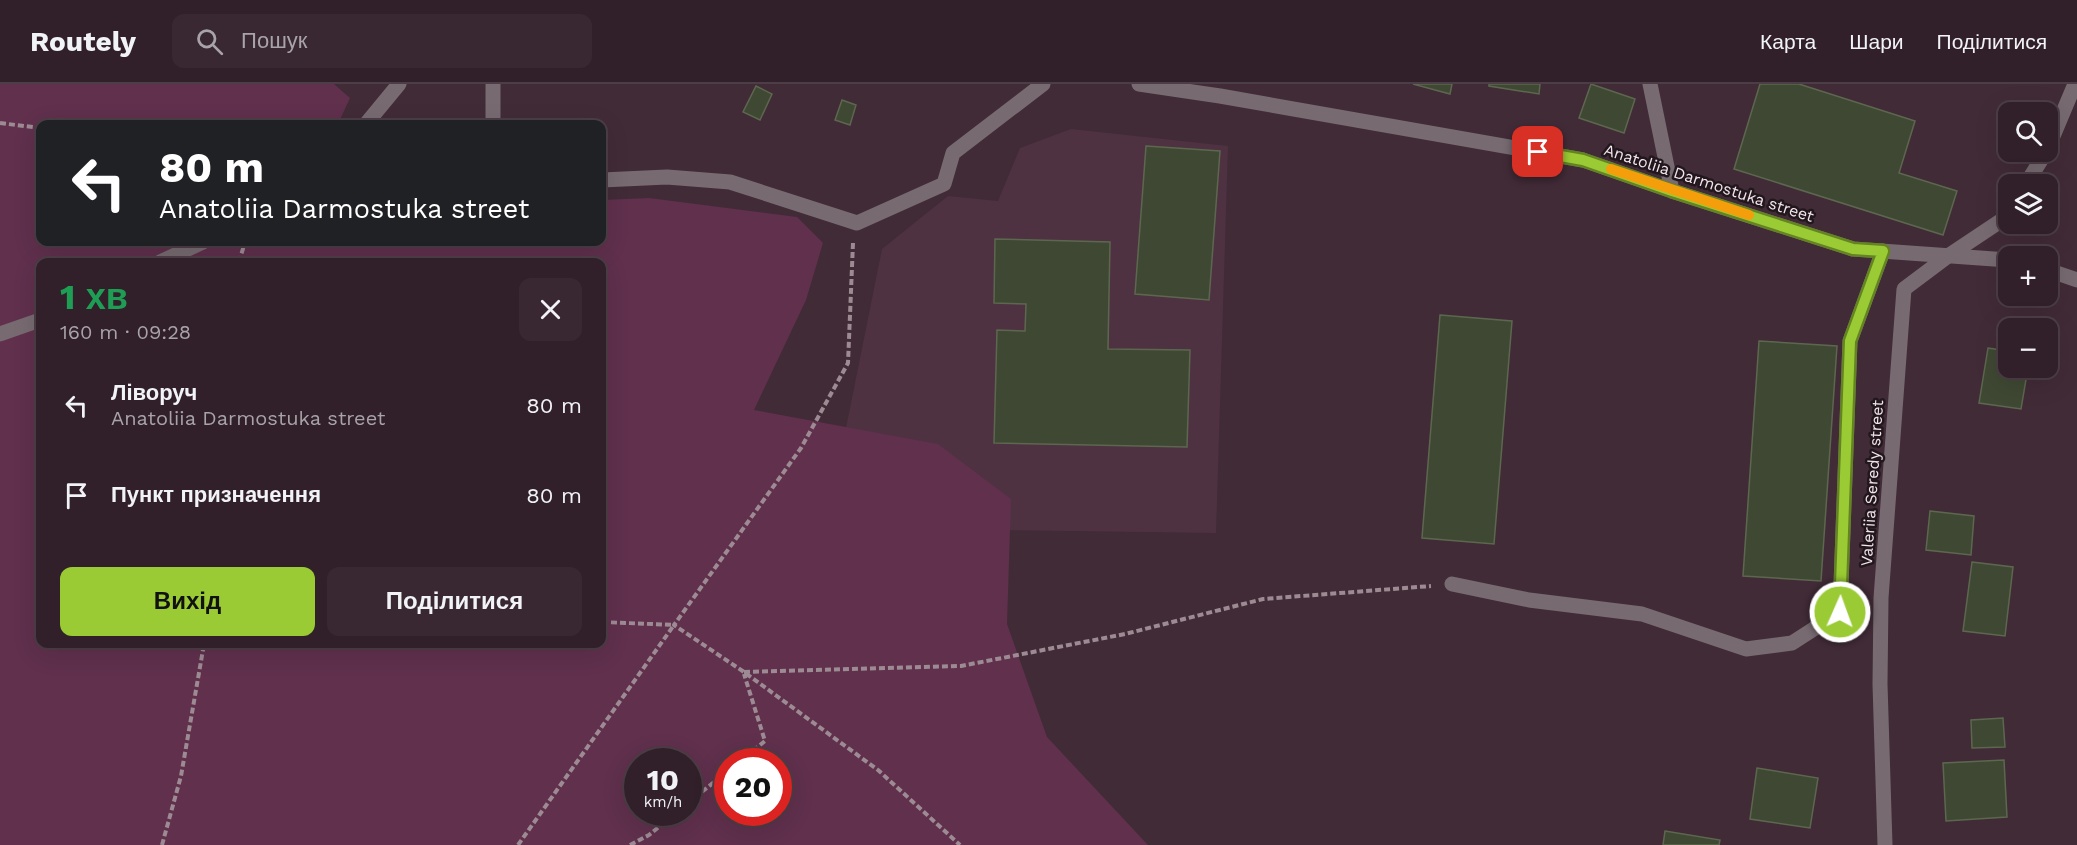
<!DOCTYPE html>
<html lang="uk">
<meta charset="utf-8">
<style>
body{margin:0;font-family:"Work Sans",sans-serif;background:#392831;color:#f1f3f6;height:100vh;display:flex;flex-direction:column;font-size:22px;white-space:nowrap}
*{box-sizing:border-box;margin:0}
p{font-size:20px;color:#a8a3a8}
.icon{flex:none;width:33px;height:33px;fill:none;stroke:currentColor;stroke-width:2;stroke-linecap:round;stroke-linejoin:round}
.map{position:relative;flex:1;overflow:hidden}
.side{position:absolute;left:36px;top:174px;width:570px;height:390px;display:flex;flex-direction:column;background:#312029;border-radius:12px;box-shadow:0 6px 24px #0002,0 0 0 2px #4c3e46}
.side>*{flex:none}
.banner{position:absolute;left:36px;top:36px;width:570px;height:126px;border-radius:12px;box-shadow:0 6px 24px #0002,0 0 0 2px #4c3e46;background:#202124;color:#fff;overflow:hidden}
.buttons{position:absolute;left:1998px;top:18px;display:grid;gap:12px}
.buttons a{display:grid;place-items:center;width:60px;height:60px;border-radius:12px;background:#312029;box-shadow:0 6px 24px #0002,0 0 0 2px #4c3e46;font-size:30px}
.speed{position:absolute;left:624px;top:664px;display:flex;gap:12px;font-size:30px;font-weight:700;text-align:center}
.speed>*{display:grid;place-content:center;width:78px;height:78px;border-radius:50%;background:#312029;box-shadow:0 6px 24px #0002,0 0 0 2px #4c3e46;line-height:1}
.speed small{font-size:15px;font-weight:400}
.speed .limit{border:9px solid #d22;background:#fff;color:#111}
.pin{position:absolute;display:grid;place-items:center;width:51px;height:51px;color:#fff;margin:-26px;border-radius:12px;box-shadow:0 3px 9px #0006}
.me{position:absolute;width:66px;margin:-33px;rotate:2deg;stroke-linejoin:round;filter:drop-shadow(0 0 4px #0008)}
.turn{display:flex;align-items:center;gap:21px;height:126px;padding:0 24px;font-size:27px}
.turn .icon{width:78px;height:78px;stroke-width:2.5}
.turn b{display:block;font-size:42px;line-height:51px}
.round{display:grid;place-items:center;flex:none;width:63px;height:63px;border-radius:12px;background:#392831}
.summary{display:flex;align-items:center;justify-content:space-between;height:102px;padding:0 24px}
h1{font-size:36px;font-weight:700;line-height:45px;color:#1e9e55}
.action{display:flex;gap:12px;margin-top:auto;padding:12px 24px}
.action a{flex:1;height:69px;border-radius:12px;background:#9acb34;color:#111;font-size:24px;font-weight:700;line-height:69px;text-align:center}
.action a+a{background:#392831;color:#f1f3f6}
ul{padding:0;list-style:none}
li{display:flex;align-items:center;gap:18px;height:90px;padding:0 24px}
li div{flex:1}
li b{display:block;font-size:22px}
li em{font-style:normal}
header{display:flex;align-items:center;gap:36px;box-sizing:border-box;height:84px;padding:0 30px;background:#312029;border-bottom:2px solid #4c3e46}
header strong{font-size:28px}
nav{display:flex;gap:33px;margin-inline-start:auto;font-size:21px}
.search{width:420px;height:54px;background:#392831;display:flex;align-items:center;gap:15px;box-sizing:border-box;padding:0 21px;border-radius:12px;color:#a8a3a8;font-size:22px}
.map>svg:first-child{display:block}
.built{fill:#4e3242}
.green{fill:#60304d;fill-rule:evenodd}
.building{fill:#3f4833;stroke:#5d674f;stroke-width:1.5}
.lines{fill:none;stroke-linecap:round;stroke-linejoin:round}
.path{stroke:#9d8b94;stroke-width:4;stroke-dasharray:6 3;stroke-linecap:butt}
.service{stroke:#776b71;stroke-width:15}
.minor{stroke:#776b71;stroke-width:15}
.route-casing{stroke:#648422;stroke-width:15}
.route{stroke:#9acb34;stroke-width:10}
.slow{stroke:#f59e0b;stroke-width:10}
.labels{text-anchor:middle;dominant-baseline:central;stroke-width:5;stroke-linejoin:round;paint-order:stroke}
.street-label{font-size:16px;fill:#f3e5ec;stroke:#21171c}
</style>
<header>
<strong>Routely</strong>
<div class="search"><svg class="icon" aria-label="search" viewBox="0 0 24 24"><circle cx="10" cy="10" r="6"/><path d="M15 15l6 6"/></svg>Пошук</div>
<nav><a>Карта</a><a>Шари</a><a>Поділитися</a></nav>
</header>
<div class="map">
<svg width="2077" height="761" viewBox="0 0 2077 761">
<rect width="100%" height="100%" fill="#412b37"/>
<!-- built -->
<polygon class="built" points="1071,45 1228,62 1216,449 1004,446 844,354 882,165 948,112 998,117 1020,64"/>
<!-- green -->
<path class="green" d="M 0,0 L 334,0 L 350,14 L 338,40 L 40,40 L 40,158 L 602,158 L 602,116 L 649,114 L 797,133 L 823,159 L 806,216 L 754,326 L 938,360 L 1011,415 L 1007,540 L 1047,653 L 1148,761 L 0,761 ZM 40,178 L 602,178 L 602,560 L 40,560 ZM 638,678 L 688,678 L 688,729 L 638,729 ZM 728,678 L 778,678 L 778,729 L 728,729 Z"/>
<!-- building -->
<g class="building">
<polygon points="1413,0 1452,0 1450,10"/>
<polygon points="1489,0 1540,0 1539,10 1489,2"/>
<polygon points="1591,0 1635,15 1624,49 1579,34"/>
<polygon points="1760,0 1799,0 1915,37 1899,89 1957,107 1943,151 1734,85"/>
<polygon points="756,2 772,10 760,36 743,28"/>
<polygon points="842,16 856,21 850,41 835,36"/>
<polygon points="1146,62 1220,67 1209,216 1135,210"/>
<polygon points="995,155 1110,158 1108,265 1190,266 1187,363 994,359 997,246 1025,247 1026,220 994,219"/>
<polygon points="1440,231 1512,237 1494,460 1422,454"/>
<polygon points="1759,257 1837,262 1821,497 1743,492"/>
<polygon points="1988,264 2008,267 2008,284 2028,284 2021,325 1979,319"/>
<polygon points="1930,427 1974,432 1971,471 1926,466"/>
<polygon points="1972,478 2013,483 2005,552 1963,547"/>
<polygon points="2003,634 2005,663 1972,664 1971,636"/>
<polygon points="2004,676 2007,733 1946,737 1943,679"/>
<polygon points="1757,684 1818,694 1810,744 1750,735"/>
<polygon points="1665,747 1720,756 1719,761 1663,761"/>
</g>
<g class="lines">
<!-- path -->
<g class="path">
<polyline points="0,39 40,44"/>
<polyline points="853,159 848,279 801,364 674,541 744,588 878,686 960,761"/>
<polyline points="239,178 245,158"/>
<polyline points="602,538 674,541"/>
<polyline points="744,588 961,582 1125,550 1263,515 1431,502"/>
<polyline points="739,678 765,657 744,590"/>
<polyline points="688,719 728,687"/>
<polyline points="162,761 181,692 204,560"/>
<polyline points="518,761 674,541"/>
<polyline points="630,761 649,751 676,729"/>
</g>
<!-- service -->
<g class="service">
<polyline points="493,40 493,0"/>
<polyline points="602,96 667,93 730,98 857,139 944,100 953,69 1043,0"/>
<polyline points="1452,500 1529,516 1642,530 1746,565 1792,559 1840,528 1850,257 1883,167"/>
</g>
<!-- minor -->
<g class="minor">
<polyline points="1139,0 1220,12 1583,76 1672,107 1853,165 2008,176"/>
<polyline points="1650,0 1672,107"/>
<polyline points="366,40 399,0"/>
<polyline points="2048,64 2075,0"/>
<polyline points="2026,100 2046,68"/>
<polyline points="160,178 203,158"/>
<polyline points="2048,186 2077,196"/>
<polyline points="0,250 40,236"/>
<polyline points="1885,761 1880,600 1881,514 1904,205 1948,172 2005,134 2008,128"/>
</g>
</g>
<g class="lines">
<!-- route casing -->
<g class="route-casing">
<polyline id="route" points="1538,68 1583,76 1672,107 1853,165 1883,167 1850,257 1840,528"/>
</g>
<!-- route -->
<use href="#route" class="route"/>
<!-- slow -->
<polyline class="slow" points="1611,85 1749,131"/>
</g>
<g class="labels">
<!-- street labels -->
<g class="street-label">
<text transform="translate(1709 99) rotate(18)">Anatoliia Darmostuka street</text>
<text transform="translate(1872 399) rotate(-86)">Valeriia Seredy street</text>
</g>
</g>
</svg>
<div class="buttons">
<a><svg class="icon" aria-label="search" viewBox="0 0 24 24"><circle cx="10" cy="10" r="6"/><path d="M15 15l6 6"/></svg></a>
<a><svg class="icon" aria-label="layers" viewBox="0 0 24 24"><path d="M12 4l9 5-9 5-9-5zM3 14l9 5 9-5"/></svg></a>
<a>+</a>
<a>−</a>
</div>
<div class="speed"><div>10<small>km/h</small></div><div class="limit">20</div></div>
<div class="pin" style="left:1538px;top:68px;background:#d93025"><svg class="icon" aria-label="arrive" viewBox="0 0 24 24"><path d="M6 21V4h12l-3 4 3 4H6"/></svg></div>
<svg class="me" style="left:1840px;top:528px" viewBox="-20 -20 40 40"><circle r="17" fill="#9acb34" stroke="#fff" stroke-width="3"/><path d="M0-11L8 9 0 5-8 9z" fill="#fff"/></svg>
<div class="banner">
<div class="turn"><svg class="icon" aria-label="left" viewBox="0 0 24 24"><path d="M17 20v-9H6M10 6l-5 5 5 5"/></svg><div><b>80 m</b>Anatoliia Darmostuka street</div></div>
</div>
<section class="side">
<div class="summary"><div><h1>1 хв</h1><p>160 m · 09:28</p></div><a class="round"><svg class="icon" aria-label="close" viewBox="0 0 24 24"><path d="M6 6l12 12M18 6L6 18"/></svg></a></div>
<ul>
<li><svg class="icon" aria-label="left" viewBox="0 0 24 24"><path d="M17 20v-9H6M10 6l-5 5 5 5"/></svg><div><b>Ліворуч</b><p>Anatoliia Darmostuka street</p></div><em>80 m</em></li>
<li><svg class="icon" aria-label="arrive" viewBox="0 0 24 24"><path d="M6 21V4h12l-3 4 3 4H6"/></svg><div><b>Пункт призначення</b></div><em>80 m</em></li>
</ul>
<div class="action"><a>Вихід</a><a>Поділитися</a></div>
</section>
</div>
